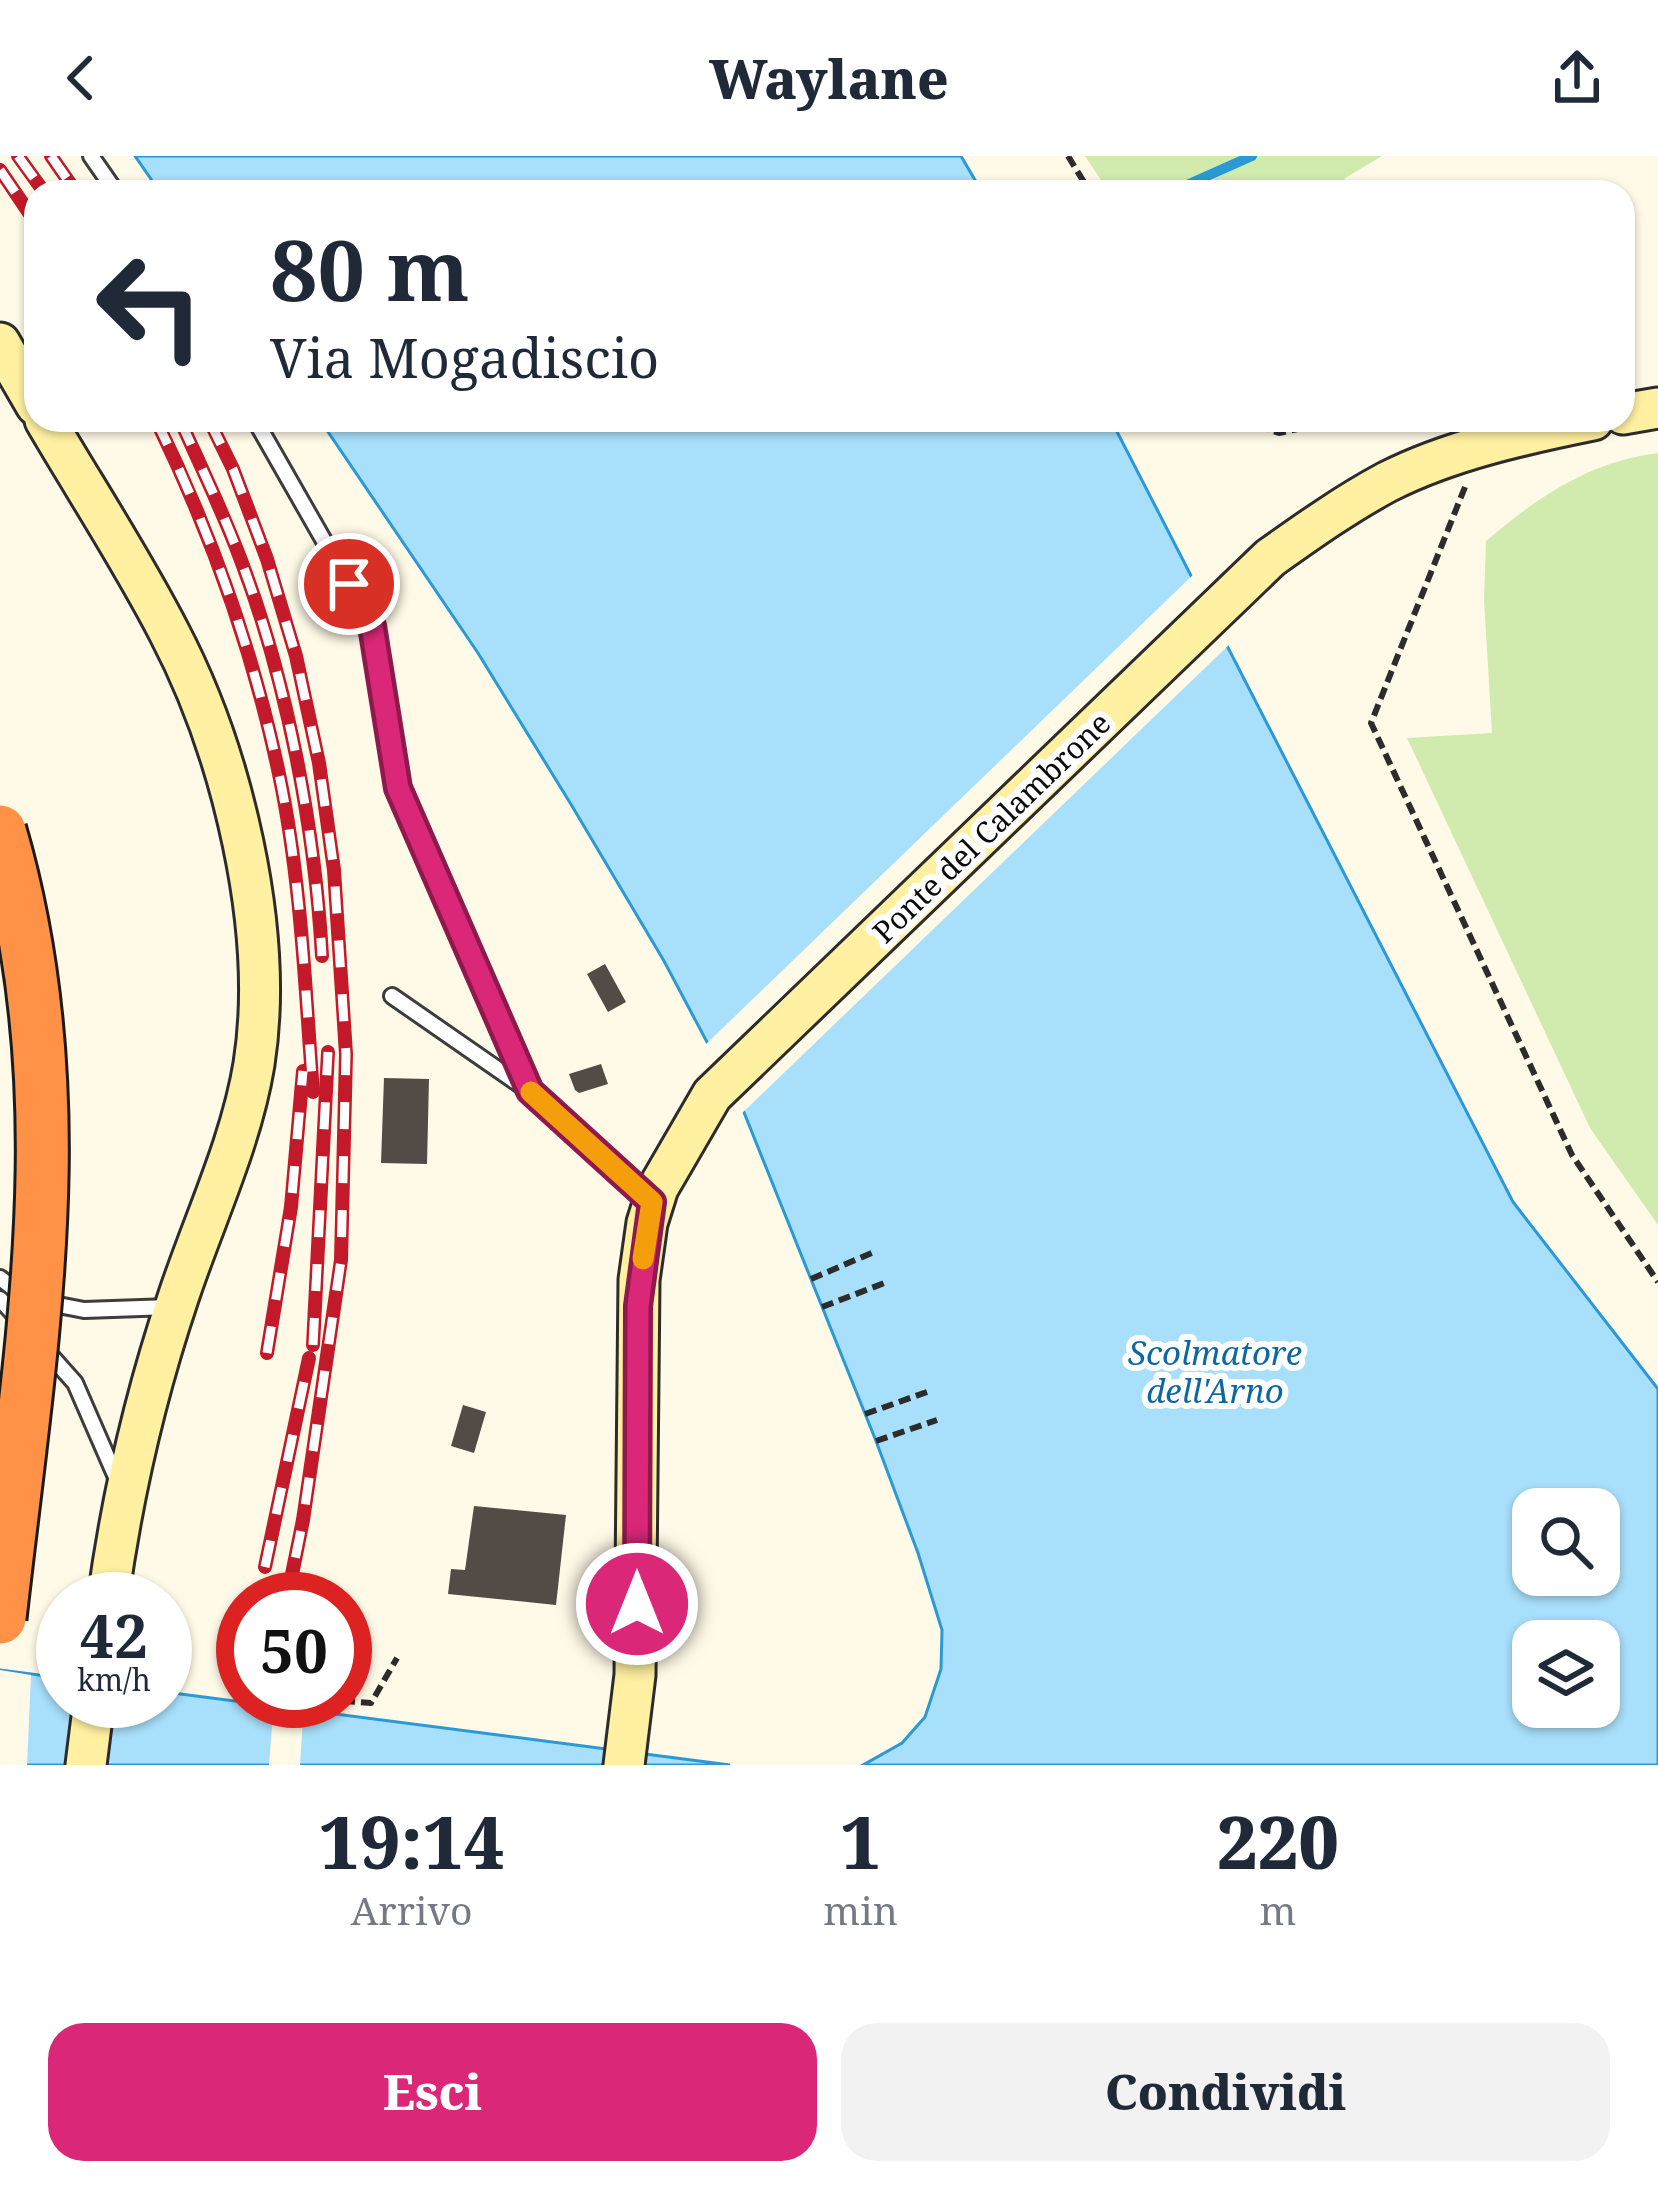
<!DOCTYPE html>
<html lang="it">
<style>
body{margin:0;font-family:"Noto Serif",serif;background:#f2f2f3;color:#1f2937;height:100vh;display:flex;flex-direction:column;font-size:45px;white-space:nowrap}
*{box-sizing:border-box;margin:0}
p{font-size:39px;color:#747a83}
.icon{flex:none;width:66px;height:66px;fill:none;stroke:currentColor;stroke-width:2;stroke-linecap:round;stroke-linejoin:round}
.map{position:relative;height:1609px;overflow:hidden}
.side{display:flex;flex-direction:column;background:#fff;flex:1}
.side>*{flex:none}
.banner{position:absolute;left:24px;top:24px;width:1611px;height:252px;border-radius:36px;box-shadow:0 3px 9px #0004;background:#fff;color:#1f2937;overflow:hidden}
.fabs{position:absolute;left:1512px;top:1332px;display:grid;gap:24px}
.fabs a{display:grid;place-items:center;width:108px;height:108px;border-radius:24px;background:#fff;box-shadow:0 3px 9px #0004;font-size:60px}
.speed{position:absolute;left:36px;top:1416px;display:flex;gap:24px;font-size:60px;font-weight:700;text-align:center}
.speed>*{display:grid;place-content:center;width:156px;height:156px;border-radius:50%;background:#fff;box-shadow:0 3px 9px #0004;line-height:1}
.speed small{font-size:30px;font-weight:400}
.speed .limit{border:18px solid #d22;background:#fff;color:#111}
.pin{position:absolute;display:grid;place-items:center;width:102px;height:102px;color:#fff;margin:-51px;border:6px solid #fff;border-radius:50%;box-shadow:0 3px 12px #0007}
.me{position:absolute;width:132px;margin:-66px;rotate:0deg;stroke-linejoin:round;filter:drop-shadow(0 0 9px #0008)}
.turn{display:flex;align-items:center;gap:42px;height:252px;padding:0 48px;font-size:54px}
.turn .icon{width:156px;height:156px;stroke-width:2.5}
.turn b{display:block;font-size:84px;line-height:102px}
.eta{display:flex;justify-content:space-evenly;align-items:center;height:204px;text-align:center}
.eta b{font-size:72px;font-weight:800;line-height:84px}
.primary-button{display:flex;gap:24px;margin-top:auto;padding:24px 48px}
.primary-button a{flex:1;height:138px;border-radius:36px;background:#db2777;color:#fff;font-size:48px;font-weight:800;line-height:138px;text-align:center}
.primary-button a+a{background:#f2f2f3;color:#1f2937}
header{display:flex;justify-content:space-between;align-items:center;height:156px;padding:0 48px;background:#fff;font-size:54px;font-weight:800}
.map>svg:first-child{display:block}
.green{fill:#d1ebaf}
.water{fill:#a8dffa;stroke:#2a99d6;stroke-width:3;fill-rule:evenodd}
.pier{fill:#fff9e7}
.lines{fill:none;stroke-linecap:round;stroke-linejoin:round}
.stream{stroke:#2a99d6;stroke-width:10}
.building{fill:#534b46}
.lane-casing{stroke:#3d3d3d;stroke-width:20}
.secondary-casing{stroke:#2c2c2c;stroke-width:45}
.path{stroke:#2c2c2c;stroke-width:6;stroke-dasharray:12 6;stroke-linecap:butt}
.lane{stroke:#fff;stroke-width:14}
.secondary{stroke:#fff0a2;stroke-width:39}
.rail-casing{stroke:#c21a2a;stroke-width:14}
.rail{stroke:#fff;stroke-width:9;stroke-dasharray:27;stroke-linecap:butt}
.highway-bridge-casing{stroke:#1b1b1b;stroke-width:57;stroke-linecap:butt}
.highway-bridge{stroke:#ff9246;stroke-width:51}
.route-casing{stroke:#8e194d;stroke-width:30}
.route{stroke:#db2777;stroke-width:21}
.slow{stroke:#f59e0b;stroke-width:21}
.labels{text-anchor:middle;dominant-baseline:central;stroke-width:12;stroke-linejoin:round;paint-order:stroke}
.street-label{font-size:30px;fill:#0a0a0a;stroke:#fff}
.water-label{font-size:33px;font-style:italic;fill:#0d68a2;stroke:#fff}
</style>
<header><svg class="icon" aria-label="back" viewBox="0 0 24 24"><path d="M15 5l-7 7 7 7"/></svg>Waylane<svg class="icon" aria-label="share" viewBox="0 0 24 24"><path d="M12 15V3M7 8l5-5 5 5M5 13v7h14v-7"/></svg></header>
<div class="map">
<svg width="1658" height="1609" viewBox="0 0 1658 1609">
<rect width="100%" height="100%" fill="#fff9e7"/>
<!-- green -->
<g class="green">
<polygon points="1085,0 1382,0 1345,22 1339,36 1109,36"/>
<path d="M 1658,297 L 1658,1069 L 1590,972 L 1407,582 L 1492,577 L 1484,444 L 1486,385 C 1539,340 1589,306 1658,297 Z"/>
</g>
<!-- water -->
<g class="water">
<polygon points="135,0 961,0 982,36 160,36"/>
<path d="M 320,264 L 1111,264 L 1513,1046 L 1658,1233 L 1658,1609 L 863,1609 L 902,1587 L 925,1561 L 941,1513 L 942,1474 L 918,1397 L 876,1285 L 743,954 L 664,805 L 572,650 L 478,497 ZM 1533,1353 L 1599,1353 L 1599,1419 L 1533,1419 ZM 1533,1485 L 1599,1485 L 1599,1551 L 1533,1551 Z"/>
<polygon points="0,1514 63,1522 63,1545 165,1545 165,1536 730,1609 0,1609"/>
</g>
<!-- pier -->
<g class="pier">
<polygon points="1196,416 1232,486 739,960 703,891"/>
<polygon points="0,1514 31,1519 27,1609 0,1609"/>
<polygon points="274,1545 304,1548 300,1609 269,1609"/>
</g>
<g class="lines">
<!-- stream -->
<polyline class="stream" points="1171,36 1252,0"/>
</g>
<!-- building -->
<g class="building">
<polygon points="605,808 626,846 608,856 587,818"/>
<polygon points="601,908 608,928 579,937 575,934 569,918"/>
<polygon points="384,922 429,923 427,1008 381,1007"/>
<polygon points="463,1249 486,1256 474,1297 451,1290"/>
<polygon points="474,1350 566,1359 556,1449 448,1438 451,1413 465,1414"/>
</g>
<g class="lines">
<!-- lane casing -->
<g class="lane-casing">
<g id="lane">
<polyline points="91,0 116,36"/>
<polyline points="255,264 372,469 398,632 529,935"/>
<polyline points="392,840 529,935 649,1043"/>
<polyline points="0,1122 22,1139"/>
<polyline points="0,1143 21,1166"/>
<polyline points="43,1146 84,1154 170,1151"/>
<polyline points="43,1191 75,1227 119,1328"/>
</g>
</g>
<!-- secondary casing -->
<g class="secondary-casing">
<g id="secondary">
<polyline points="0,187 36,249"/>
<polyline points="1623,258 1658,252"/>
<path d="M 45,264 C 86,334 132,404 169,476 C 232,596 275,774 254,908 C 241,988 203,1066 178,1142 C 145,1240 122,1341 108,1443"/>
<polyline points="86,1609 94,1545"/>
<path d="M 624,1609 L 635,1519 L 639,1124 L 647,1067 L 658,1032 L 712,939 L 1270,402 C 1308,375 1346,348 1387,326 C 1450,294 1524,278 1593,264"/>
</g>
</g>
<!-- path -->
<g class="path">
<polyline points="1068,0 1090,36"/>
<polyline points="1240,264 1279,277 1339,264"/>
<polyline points="1465,331 1371,567 1572,999 1658,1126"/>
<polyline points="811,1123 874,1096"/>
<polyline points="822,1151 887,1126"/>
<polyline points="865,1258 927,1236"/>
<polyline points="876,1285 937,1264"/>
<polyline points="236,1536 243,1536"/>
<polyline points="343,1545 371,1547 397,1502"/>
</g>
<!-- lane -->
<use href="#lane" class="lane"/>
<!-- secondary -->
<use href="#secondary" class="secondary"/>
<!-- rail casing -->
<g class="rail-casing">
<g id="rail">
<polyline points="18,0 44,36"/>
<polyline points="51,0 76,36"/>
<polyline points="0,14 36,67"/>
<path d="M 156,264 C 211,377 253,494 279,618 C 301,722 305,830 313,936"/>
<path d="M 180,264 C 201,311 224,358 242,407 C 287,526 315,673 322,800"/>
<polyline points="209,264 233,313 267,403 296,500 319,607 334,714 346,898 341,1104 303,1364 287,1443"/>
<polyline points="313,1189 328,896"/>
<polyline points="267,1197 291,1051 303,915"/>
<polyline points="265,1411 309,1202"/>
</g>
</g>
<!-- rail -->
<use href="#rail" class="rail"/>
<!-- highway-bridge casing -->
<g class="highway-bridge-casing">
<path id="highway-bridge" d="M 0,675 C 78,942 30,1192 0,1462"/>
</g>
<!-- highway-bridge -->
<use href="#highway-bridge" class="highway-bridge"/>
</g>
<g class="lines">
<!-- route casing -->
<g class="route-casing">
<polyline id="route" points="349,428 372,470 398,632 530,935 652,1046 638,1150 637,1448"/>
</g>
<!-- route -->
<use href="#route" class="route"/>
<!-- slow -->
<polyline class="slow" points="531,936 652,1046 643,1103"/>
</g>
<g class="labels">
<!-- street labels -->
<g class="street-label">
<text transform="translate(991 671) rotate(-44)">Ponte del Calambrone</text>
</g>
<!-- water labels -->
<g class="water-label">
<text x="1215" y="1196">Scolmatore<tspan x="1215" dy="38">dell'Arno</tspan></text>
</g>
</g>
</svg>
<div class="fabs">
<a><svg class="icon" aria-label="search" viewBox="0 0 24 24"><circle cx="10" cy="10" r="6"/><path d="M15 15l6 6"/></svg></a>
<a><svg class="icon" aria-label="layers" viewBox="0 0 24 24"><path d="M12 4l9 5-9 5-9-5zM3 14l9 5 9-5"/></svg></a>
</div>
<div class="speed"><div>42<small>km/h</small></div><div class="limit">50</div></div>
<div class="pin" style="left:349px;top:428px;background:#d93025"><svg class="icon" aria-label="arrive" viewBox="0 0 24 24"><path d="M6 21V4h12l-3 4 3 4H6"/></svg></div>
<svg class="me" style="left:637px;top:1448px" viewBox="-20 -20 40 40"><circle r="17" fill="#db2777" stroke="#fff" stroke-width="3"/><path d="M0-11L8 9 0 5-8 9z" fill="#fff"/></svg>
<div class="banner">
<div class="turn"><svg class="icon" aria-label="left" viewBox="0 0 24 24"><path d="M17 20v-9H6M10 6l-5 5 5 5"/></svg><div><b>80 m</b>Via Mogadiscio</div></div>
</div>
</div>
<section class="side">
<div class="eta">
<div><b>19:14</b><p>Arrivo</p></div>
<div><b>1</b><p>min</p></div>
<div><b>220</b><p>m</p></div>
</div>
<div class="primary-button"><a>Esci</a><a>Condividi</a></div>
</section>
